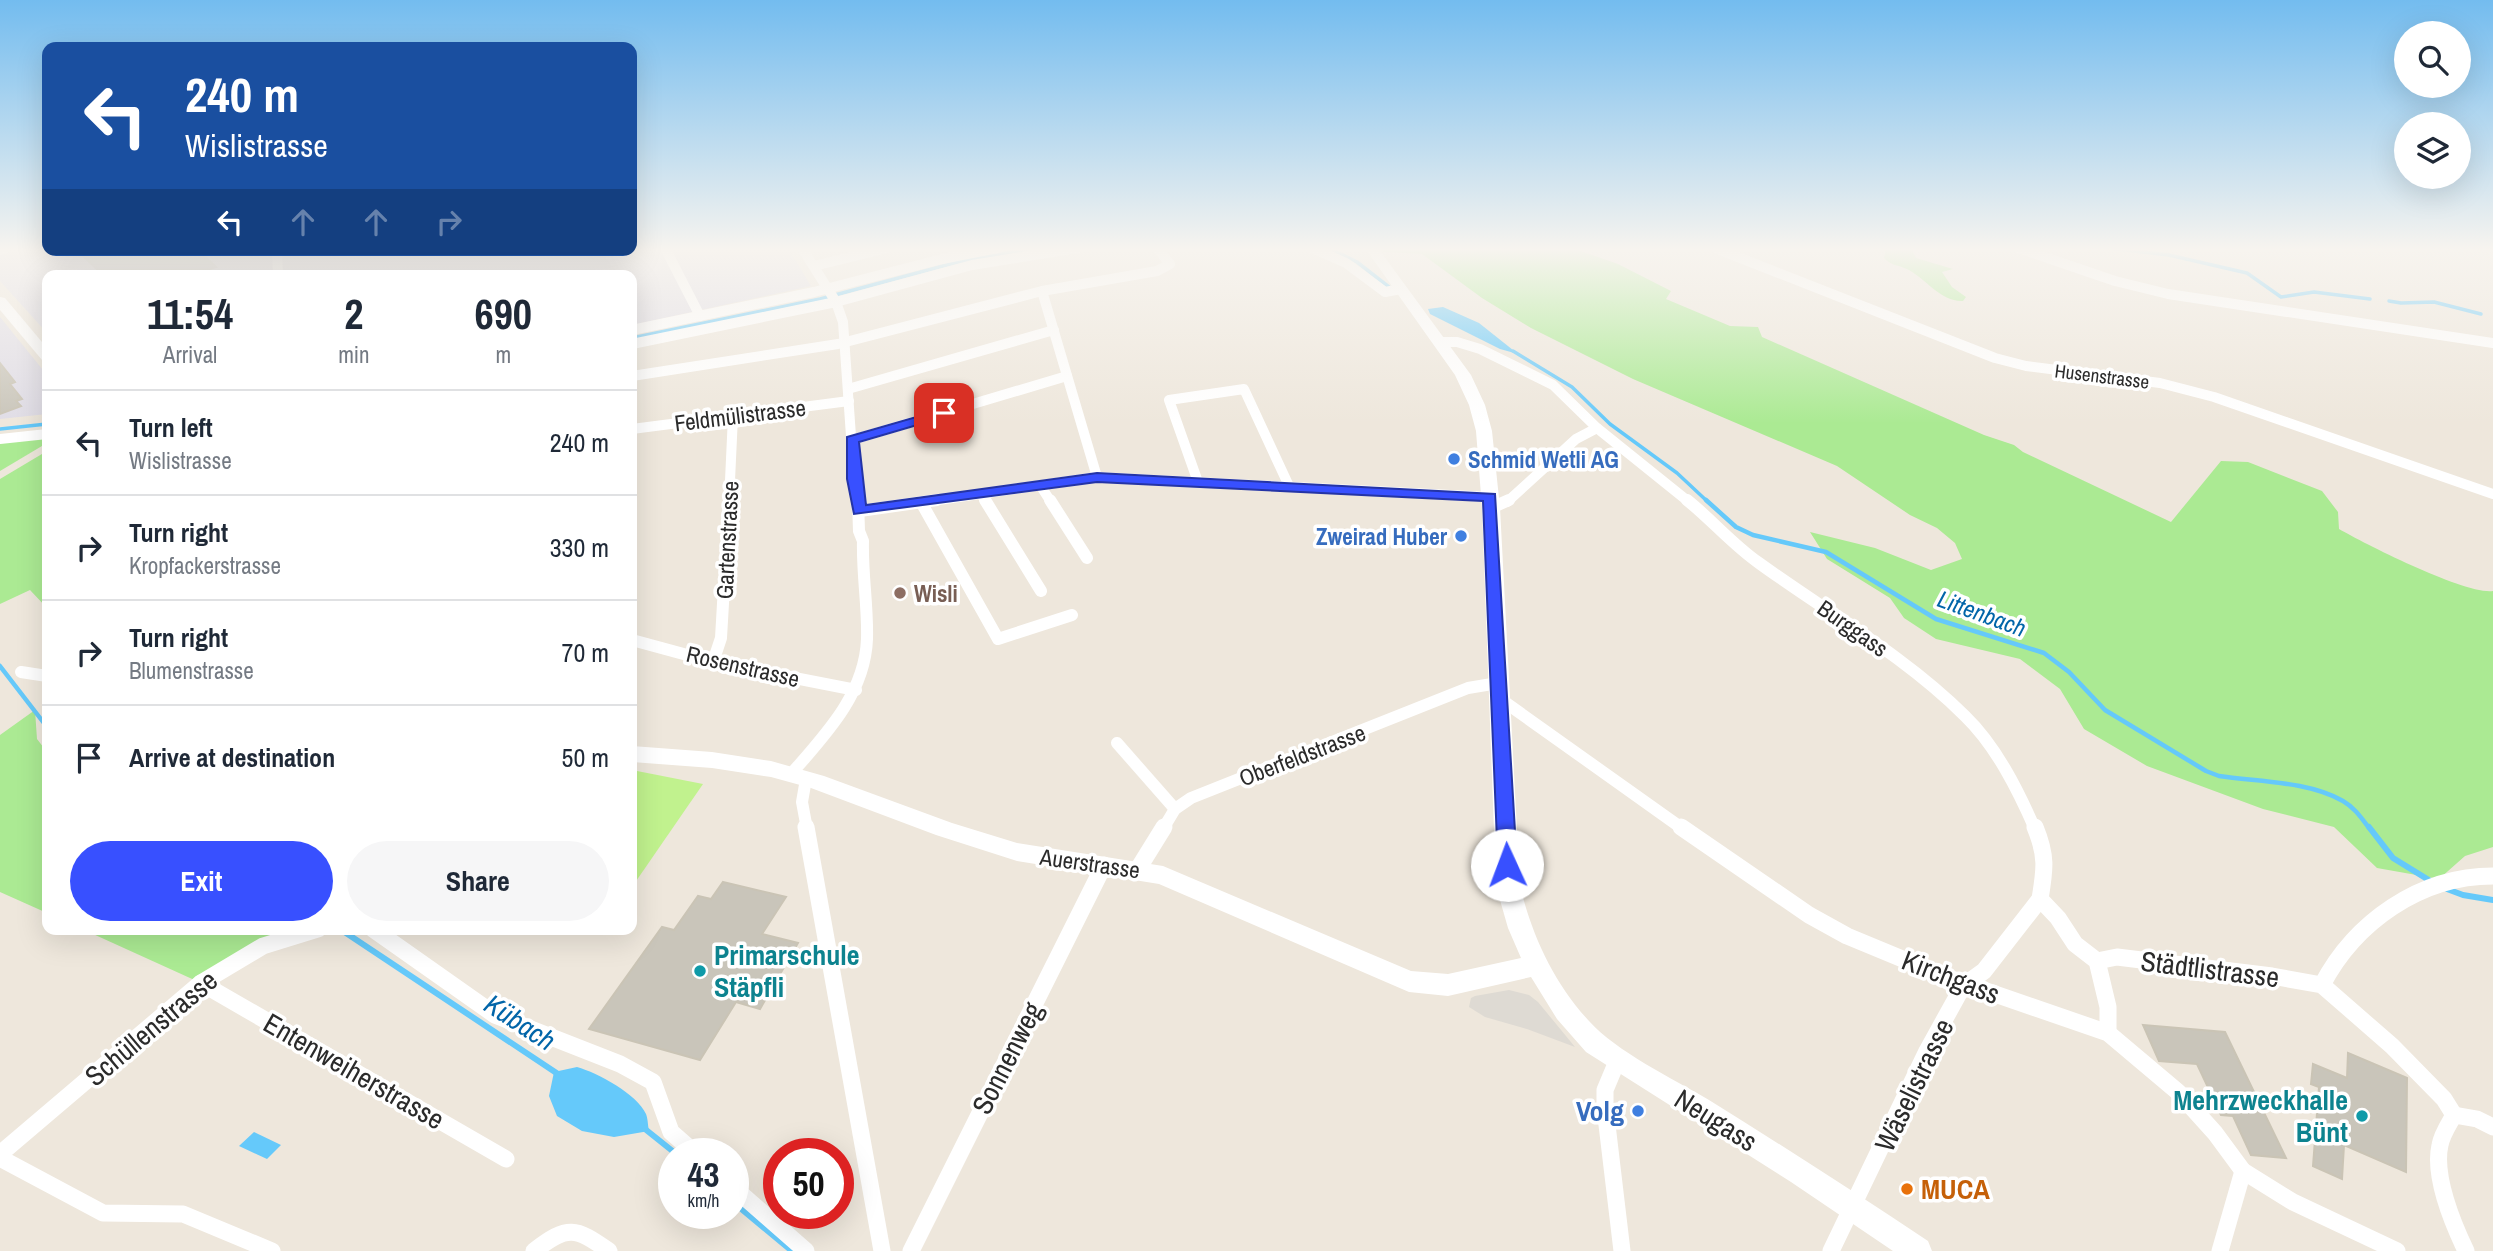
<!DOCTYPE html>
<meta charset="utf-8">
<style>
body{margin:0;font-family:"Archivo Narrow",sans-serif;background:#f6f6f7;color:#1f2937;height:100vh;display:flex;flex-direction:column;font-size:26px;white-space:nowrap}
*{box-sizing:border-box;margin:0}
p{font-size:23px;color:#747a83}
.icon{flex:none;width:38px;height:38px;fill:none;stroke:currentColor;stroke-width:2;stroke-linecap:round;stroke-linejoin:round}
.map{position:relative;flex:1;overflow:hidden}
.side{position:absolute;left:42px;top:270px;width:595px;height:665px;display:flex;flex-direction:column;background:#fff;border-radius:14px;box-shadow:0 7px 28px #0002}
.side>*{flex:none}
.hud{position:absolute;left:42px;top:42px;width:595px;height:214px;border-radius:14px;box-shadow:0 7px 28px #0002;background:#1a4fa0;color:#fff;overflow:hidden}
.tools{position:absolute;left:2394px;top:21px;display:grid;gap:14px}
.tools a{display:grid;place-items:center;width:77px;height:77px;border-radius:50%;background:#fff;box-shadow:0 7px 28px #0002;font-size:35px}
.speed{position:absolute;left:658px;top:1138px;display:flex;gap:14px;font-size:35px;font-weight:700;text-align:center}
.speed>*{display:grid;place-content:center;width:91px;height:91px;border-radius:50%;background:#fff;box-shadow:0 7px 28px #0002;line-height:1}
.speed small{font-size:18px;font-weight:400}
.speed .limit{border:10px solid #d22;background:#fff;color:#111}
.pin{position:absolute;display:grid;place-items:center;width:60px;height:60px;color:#fff;margin:-30px;border-radius:14px;box-shadow:0 4px 10px #0006}
.me{position:absolute;width:77px;margin:-38px;rotate:358deg;stroke-linejoin:round;filter:drop-shadow(0 0 5px #0008)}
.turn{display:flex;align-items:center;gap:24px;height:147px;padding:0 28px;font-size:32px}
.turn .icon{width:91px;height:91px;stroke-width:2.5}
.turn b{display:block;font-size:49px;line-height:60px}
.lanes{display:flex;align-items:center;height:66px;padding:0 28px;background:#0003;justify-content:center;gap:35px;direction:ltr}
.lanes .off{opacity:.35}
.eta{display:flex;justify-content:space-evenly;align-items:center;height:119px;text-align:center}
.eta b{font-size:42px;font-weight:700;line-height:49px}
.cta{display:flex;gap:14px;margin-top:auto;padding:14px 28px}
.cta a{flex:1;height:80px;border-radius:42px;background:#3850ff;color:#fff;font-size:28px;font-weight:700;line-height:80px;text-align:center}
.cta a+a{background:#f6f6f7;color:#1f2937}
ul{padding:0;list-style:none}
li{display:flex;align-items:center;gap:21px;height:105px;padding:0 28px;border-top:2px solid #e0e1e3}
li div{flex:1}
li b{display:block;font-size:26px}
li em{font-style:normal}
.map>svg:first-child{display:block}
.industrial{fill:#e0dde6}
.green{fill:#abea93}
.pitch{fill:#c1f28e}
.plaza{fill:#dedad3}
.water{fill:#65c9fa}
.lines{fill:none;stroke-linecap:round;stroke-linejoin:round}
.stream-far2{stroke:#65c9fa;stroke-width:3.5}
.stream-far1{stroke:#65c9fa;stroke-width:4.5}
.stream{stroke:#65c9fa;stroke-width:6}
.building{fill:#c9c5ba;stroke:#cac4b5;stroke-width:2}
.minor-far2{stroke:#fff;stroke-width:10}
.minor-far1{stroke:#fff;stroke-width:12}
.minor{stroke:#fff;stroke-width:17}
.secondary{fill:#fff;fill-rule:evenodd}
.route{fill:#3850ff;stroke:#2434a6;stroke-width:2}
.shop-dot{fill:#3f7fe0;stroke:#fff;stroke-width:2.5}
.education-dot{fill:#8d6e63;stroke:#fff;stroke-width:2.5}
.culture-dot{fill:#0f9aa8;stroke:#fff;stroke-width:2.5}
.food-dot{fill:#e8710a;stroke:#fff;stroke-width:2.5}
.labels{text-anchor:middle;dominant-baseline:central;stroke-width:7;stroke-linejoin:round;paint-order:stroke}
.far-street-label{font-size:19px;fill:#2b2b2b;stroke:#fff}
.street-label{font-size:23px;fill:#2b2b2b;stroke:#fff}
.shop-label{font-size:23px;font-weight:bold;fill:#366cbe;stroke:#fff;text-anchor:start}
.education-label{font-size:23px;font-weight:bold;fill:#785e54;stroke:#fff;text-anchor:start}
.water-label{font-size:24px;font-style:italic;fill:#0165a9;stroke:#fff}
.near-culture-label{font-size:28px;font-weight:bold;fill:#0d838f;stroke:#fff;text-anchor:start}
.near-street-label{font-size:28px;fill:#2b2b2b;stroke:#fff}
.near-water-label{font-size:28px;font-style:italic;fill:#0165a9;stroke:#fff}
.near-shop-label{font-size:28px;font-weight:bold;fill:#366cbe;stroke:#fff;text-anchor:end}
.near-food-label{font-size:28px;font-weight:bold;fill:#c56008;stroke:#fff;text-anchor:start}
</style>
<div class="map">
<svg width="2493" height="1251" viewBox="0 0 2493 1251">
<rect width="100%" height="100%" fill="#eee7dc"/>
<!-- industrial -->
<g class="industrial">
<polygon points="0,248 47,248 47,250 632,250 632,248 788,248 811,286 632,325 632,275 47,275 47,333 0,281"/>
<polygon points="0,317 47,375 47,414 0,419"/>
</g>
<!-- green -->
<g class="green">
<path d="M 1381,248 L 1572,248 L 1618,264 L 1671,291 L 1666,299 L 1730,326 L 1758,327 L 1762,337 L 1984,435 L 2014,445 L 2023,452 L 2171,522 L 2221,461 L 2248,462 L 2322,491 L 2338,512 L 2339,529 C 2365,544 2466,595 2493,591 L 2493,847 L 2465,856 L 2439,879 L 2377,868 L 2334,827 L 2263,809 L 2147,766 L 2084,729 L 2060,689 L 2020,659 L 1936,639 L 1904,618 L 1890,598 L 1827,559 L 1810,532 L 1875,548 L 1931,570 L 1962,559 L 1955,543 L 1937,528 L 1910,515 L 1837,466 L 1633,379 L 1531,328 L 1482,298 L 1422,254 L 1384,252 Z"/>
<path d="M 1889,248 L 1911,248 L 1916,258 L 1953,269 L 1942,272 L 1952,287 L 1966,297 L 1963,301 C 1941,302 1927,280 1909,270 C 1900,265 1891,266 1884,258 L 1886,249 Z"/>
<polygon points="47,437 47,443 0,471 0,441"/>
<polygon points="47,451 47,608 30,590 0,604 0,479"/>
<polygon points="35,710 37,739 47,752 47,913 0,892 0,735"/>
<polygon points="82,929 295,929 201,983"/>
</g>
<!-- pitch -->
<polygon class="pitch" points="632,770 703,784 632,887"/>
<!-- plaza -->
<polygon class="plaza" points="1509,990 1529,995 1538,1002 1575,1047 1527,1029 1485,1017 1469,1007 1471,998 1475,996"/>
<!-- water -->
<g class="water">
<polygon points="1443,307 1479,323 1518,354 1500,349 1430,314 1428,309"/>
<path d="M 577,1067 C 598,1073 637,1094 646,1114 C 648,1119 648,1127 649,1131 L 614,1137 L 582,1131 L 557,1116 L 549,1096 L 554,1072 Z"/>
<polygon points="254,1132 281,1145 267,1159 239,1146"/>
</g>
<g class="lines">
<!-- stream-far2 -->
<g class="stream-far2">
<polyline points="1329,248 1357,262 1389,287"/>
<polyline points="2108,248 2169,255 2247,273 2281,297 2314,292 2370,299"/>
<polyline points="2389,301 2401,303 2434,302 2481,314"/>
<polyline points="632,338 820,299 958,262 1033,248"/>
<polyline points="1513,351 1572,387 1610,424 1677,473 1708,502"/>
<polyline points="0,429 47,424"/>
</g>
<!-- stream-far1 -->
<g class="stream-far1">
<path d="M 1706,500 L 1736,527 L 1753,535 L 1826,552 L 1936,619 L 2044,653 L 2069,672 L 2105,710 L 2206,771 L 2219,776 C 2258,782 2308,781 2343,801 C 2355,808 2362,819 2370,829"/>
<polyline points="0,666 47,727"/>
</g>
<!-- stream -->
<g class="stream">
<polyline points="2369,827 2393,858 2432,882"/>
<polyline points="2447,889 2463,895 2493,900"/>
<polyline points="340,929 558,1074"/>
<polyline points="645,1129 675,1153"/>
<polyline points="733,1202 792,1251"/>
</g>
</g>
<!-- building -->
<g class="building">
<polygon points="77,250 198,250 216,267 190,275 103,275"/>
<polygon points="0,363 15,382 10,384 22,399 16,401 21,406 0,414"/>
<polygon points="723,882 786,897 762,934 798,943 760,1009 736,1002 700,1060 589,1029 662,927 674,930 698,896 711,899"/>
<polygon points="2143,1025 2225,1032 2286,1158 2251,1155 2233,1116 2221,1115 2197,1064 2159,1061"/>
<polygon points="2348,1053 2407,1078 2406,1172 2344,1145 2342,1179 2313,1166 2319,1087 2311,1084 2313,1064 2347,1078"/>
</g>
<g class="lines">
<!-- minor-far2 -->
<g class="minor-far2">
<polyline points="665,248 700,316"/>
<polyline points="802,248 836,302 843,322 854,479 858,502"/>
<polyline points="1312,248 1346,263 1385,292 1401,289"/>
<polyline points="1715,248 1995,358 2026,366 2160,383 2214,397 2493,494"/>
<polyline points="2018,248 2115,281 2168,294 2493,343"/>
<polyline points="0,250 6,248"/>
<polyline points="277,250 278,275"/>
<polyline points="814,266 887,248"/>
<polyline points="1042,291 1097,477"/>
<polyline points="632,330 814,292 942,259 998,248"/>
<polyline points="1441,342 1457,342 1480,349 1553,385 1597,428 1689,502"/>
<polyline points="632,344 836,302 972,265 1078,248"/>
<polyline points="632,376 838,344 1042,291 1157,271 1170,264 1157,248"/>
<polyline points="848,389 1054,330"/>
<polyline points="632,429 849,401"/>
<polyline points="0,439 47,434"/>
<polyline points="852,440 1067,376"/>
<polyline points="1198,482 1169,400 1244,389 1289,486"/>
<polyline points="1040,485 1051,502"/>
<polyline points="981,494 986,502"/>
<polyline points="729,502 733,416"/>
<polyline points="925,502 1097,477 1490,497"/>
<polyline points="1507,502 1576,439 1597,428"/>
</g>
<!-- minor-far1 -->
<g class="minor-far1">
<polyline points="985,500 1041,591"/>
<polyline points="1050,500 1087,558"/>
<path d="M 1687,500 C 1712,520 1733,545 1759,563 C 1828,613 1905,656 1965,716 C 1996,746 2018,790 2035,829"/>
<polyline points="921,502 998,639 1072,615"/>
<polyline points="1491,508 1509,500"/>
<polyline points="860,511 937,500"/>
<polyline points="632,640 713,662 856,690"/>
<polyline points="713,662 721,638 729,500"/>
<polyline points="21,672 47,676"/>
<polyline points="1499,698 1683,829"/>
<polyline points="1117,743 1175,809"/>
<path d="M 791,774 C 825,735 865,694 867,639 C 868,606 862,574 863,541 L 859,531 L 858,500"/>
<polyline points="806,779 802,802 807,829"/>
<polyline points="1163,829 1175,809 1191,798 1468,688 1498,683"/>
</g>
<!-- minor -->
<g class="minor">
<polyline points="806,827 882,1251"/>
<polyline points="1681,827 1809,915 1847,936 1946,977 2108,1033 2178,1092 2215,1133 2243,1171 2293,1202 2397,1251"/>
<path d="M 2035,827 C 2047,856 2045,869 2040,899 L 2058,918 L 2075,944 L 2097,961 L 2108,1007 L 2108,1033"/>
<polyline points="1138,869 1164,827"/>
<polyline points="373,929 495,1015 620,1064 653,1082 671,1132 695,1153"/>
<polyline points="2097,961 2117,957 2272,976 2322,985 2392,1046 2444,1099 2454,1115"/>
<polyline points="201,983 506,1159"/>
<path d="M 2322,985 C 2355,922 2420,876 2493,876"/>
<polyline points="1618,1059 1605,1090 1605,1108 1622,1251"/>
<path d="M 2454,1115 C 2449,1124 2442,1134 2440,1145 C 2433,1176 2453,1224 2466,1251"/>
<polyline points="2454,1115 2477,1119 2493,1127"/>
<polyline points="0,1154 201,983 263,946 318,929"/>
<polyline points="0,1158 103,1213 183,1214 272,1251"/>
<polyline points="733,1187 806,1251"/>
<path d="M 534,1251 C 568,1225 575,1227 609,1251"/>
<polyline points="911,1251 1104,865"/>
<polyline points="1831,1251 1927,1051 1963,986 1984,971 2040,899"/>
<polyline points="2220,1251 2243,1171"/>
</g>
<!-- secondary -->
<g class="secondary">
<path d="M 1365,248 L 1378,248 L 1471,375 L 1485,405 L 1492,431 L 1500,508 L 1520,886 C 1532,936 1554,983 1589,1021 C 1617,1052 1672,1078 1709,1100 C 1783,1146 1856,1193 1928,1241 L 1932,1251 L 1893,1251 L 1791,1182 L 1586,1052 L 1557,1019 L 1531,977 L 1448,996 L 1409,992 L 1159,884 L 1017,861 L 936,835 L 811,788 L 771,777 L 712,768 L 632,762 L 632,746 L 712,752 L 771,761 L 824,776 L 952,823 L 1017,843 L 1163,866 L 1411,971 L 1448,974 L 1521,958 L 1508,928 L 1496,886 L 1482,508 L 1476,431 L 1469,405 L 1455,375 Z"/>
<polygon points="0,297 5,298 47,348 47,361 42,360 0,310"/>
</g>
</g>
<!-- sky -->
<linearGradient id="sky" x2="0" y2="1"><stop stop-color="#73bcef"/><stop offset="0.59" stop-color="#f7f4ef"/><stop offset="1" stop-color="#f7f4ef" stop-opacity="0"/></linearGradient>
<rect width="2493" height="423" fill="url(#sky)"/>
<!-- route -->
<polygon class="route" points="944,409 948,410 948,416 859,442 866,505 1097,473 1495,494 1517,865 1514,870 1507,872 1500,870 1498,865 1483,501 1097,482 854,514 847,479 847,437"/>
<!-- markers -->
<g class="shop-dot">
<circle cx="1454" cy="459" r="7"/>
<circle cx="1461" cy="536" r="7"/>
<circle cx="1638" cy="1111" r="7"/>
</g>
<circle class="education-dot" cx="900" cy="593" r="7"/>
<g class="culture-dot">
<circle cx="700" cy="971" r="7"/>
<circle cx="2362" cy="1116" r="7"/>
</g>
<circle class="food-dot" cx="1907" cy="1189" r="7"/>
<g class="labels">
<!-- far-street labels -->
<g class="far-street-label">
<text transform="translate(2102 376) rotate(7)">Husenstrasse</text>
</g>
<!-- street labels -->
<g class="street-label">
<text transform="translate(740 415) rotate(-7)">Feldmülistrasse</text>
<text transform="translate(727 540) rotate(-87)">Gartenstrasse</text>
<text transform="translate(1853 628) rotate(35)">Burggass</text>
<text transform="translate(743 666) rotate(13)">Rosenstrasse</text>
<text transform="translate(1302 755) rotate(-21)">Oberfeldstrasse</text>
<text transform="translate(1090 863) rotate(8)">Auerstrasse</text>
</g>
<!-- shop labels -->
<g class="shop-label">
<text x="1468" y="459">Schmid Wetli AG</text>
<text x="1447" y="536" text-anchor="end">Zweirad Huber</text>
</g>
<!-- education labels -->
<g class="education-label">
<text x="914" y="593">Wisli</text>
</g>
<!-- water labels -->
<g class="water-label">
<text transform="translate(1982 613) rotate(20)">Littenbach</text>
</g>
<!-- near-culture labels -->
<g class="near-culture-label">
<text x="714" y="955">Primarschule<tspan x="714" dy="32">Stäpfli</tspan></text>
<text x="2348" y="1100" text-anchor="end">Mehrzweckhalle<tspan x="2348" dy="32">Bünt</tspan></text>
</g>
<!-- near-street labels -->
<g class="near-street-label">
<text transform="translate(2210 969) rotate(7)">Städtlistrasse</text>
<text transform="translate(1951 977) rotate(21)">Kirchgass</text>
<text transform="translate(151 1028) rotate(-40)">Schüllenstrasse</text>
<text transform="translate(1007 1058) rotate(-63)">Sonnenweg</text>
<text transform="translate(354 1071) rotate(30)">Entenweiherstrasse</text>
<text transform="translate(1914 1085) rotate(-64)">Wäselistrasse</text>
<text transform="translate(1716 1120) rotate(32)">Neugass</text>
</g>
<!-- near-water labels -->
<g class="near-water-label">
<text transform="translate(520 1022) rotate(33)">Kübach</text>
</g>
<!-- near-shop labels -->
<g class="near-shop-label">
<text x="1624" y="1111">Volg</text>
</g>
<!-- near-food labels -->
<g class="near-food-label">
<text x="1921" y="1189">MUCA</text>
</g>
</g>
</svg>
<div class="tools">
<a><svg class="icon" aria-label="search" viewBox="0 0 24 24"><circle cx="10" cy="10" r="6"/><path d="M15 15l6 6"/></svg></a>
<a><svg class="icon" aria-label="layers" viewBox="0 0 24 24"><path d="M12 4l9 5-9 5-9-5zM3 14l9 5 9-5"/></svg></a>
</div>
<div class="speed"><div>43<small>km/h</small></div><div class="limit">50</div></div>
<div class="pin" style="left:944px;top:413px;background:#d93025"><svg class="icon" aria-label="arrive" viewBox="0 0 24 24"><path d="M6 21V4h12l-3 4 3 4H6"/></svg></div>
<svg class="me" style="left:1507px;top:865px" viewBox="-20 -20 40 40"><circle r="19" fill="#fff"/><path d="M0-13L10 11 0 6-10 11z" fill="#3850ff"/></svg>
<div class="hud">
<div class="turn"><svg class="icon" aria-label="left" viewBox="0 0 24 24"><path d="M17 20v-9H6M10 6l-5 5 5 5"/></svg><div><b>240 m</b>Wislistrasse</div></div>
<div class="lanes"><svg class="icon" aria-label="left" viewBox="0 0 24 24"><path d="M17 20v-9H6M10 6l-5 5 5 5"/></svg><svg class="icon off" aria-label="ahead" viewBox="0 0 24 24"><path d="M12 20V5M6 11l6-6 6 6"/></svg><svg class="icon off" aria-label="ahead" viewBox="0 0 24 24"><path d="M12 20V5M6 11l6-6 6 6"/></svg><svg class="icon off" aria-label="right" viewBox="0 0 24 24"><path d="M7 20v-9h11M14 6l5 5-5 5"/></svg></div>
</div>
<section class="side">
<div class="eta">
<div><b>11:54</b><p>Arrival</p></div>
<div><b>2</b><p>min</p></div>
<div><b>690</b><p>m</p></div>
</div>
<ul>
<li><svg class="icon" aria-label="left" viewBox="0 0 24 24"><path d="M17 20v-9H6M10 6l-5 5 5 5"/></svg><div><b>Turn left</b><p>Wislistrasse</p></div><em>240 m</em></li>
<li><svg class="icon" aria-label="right" viewBox="0 0 24 24"><path d="M7 20v-9h11M14 6l5 5-5 5"/></svg><div><b>Turn right</b><p>Kropfackerstrasse</p></div><em>330 m</em></li>
<li><svg class="icon" aria-label="right" viewBox="0 0 24 24"><path d="M7 20v-9h11M14 6l5 5-5 5"/></svg><div><b>Turn right</b><p>Blumenstrasse</p></div><em>70 m</em></li>
<li><svg class="icon" aria-label="arrive" viewBox="0 0 24 24"><path d="M6 21V4h12l-3 4 3 4H6"/></svg><div><b>Arrive at destination</b></div><em>50 m</em></li>
</ul>
<div class="cta"><a>Exit</a><a>Share</a></div>
</section>
</div>
